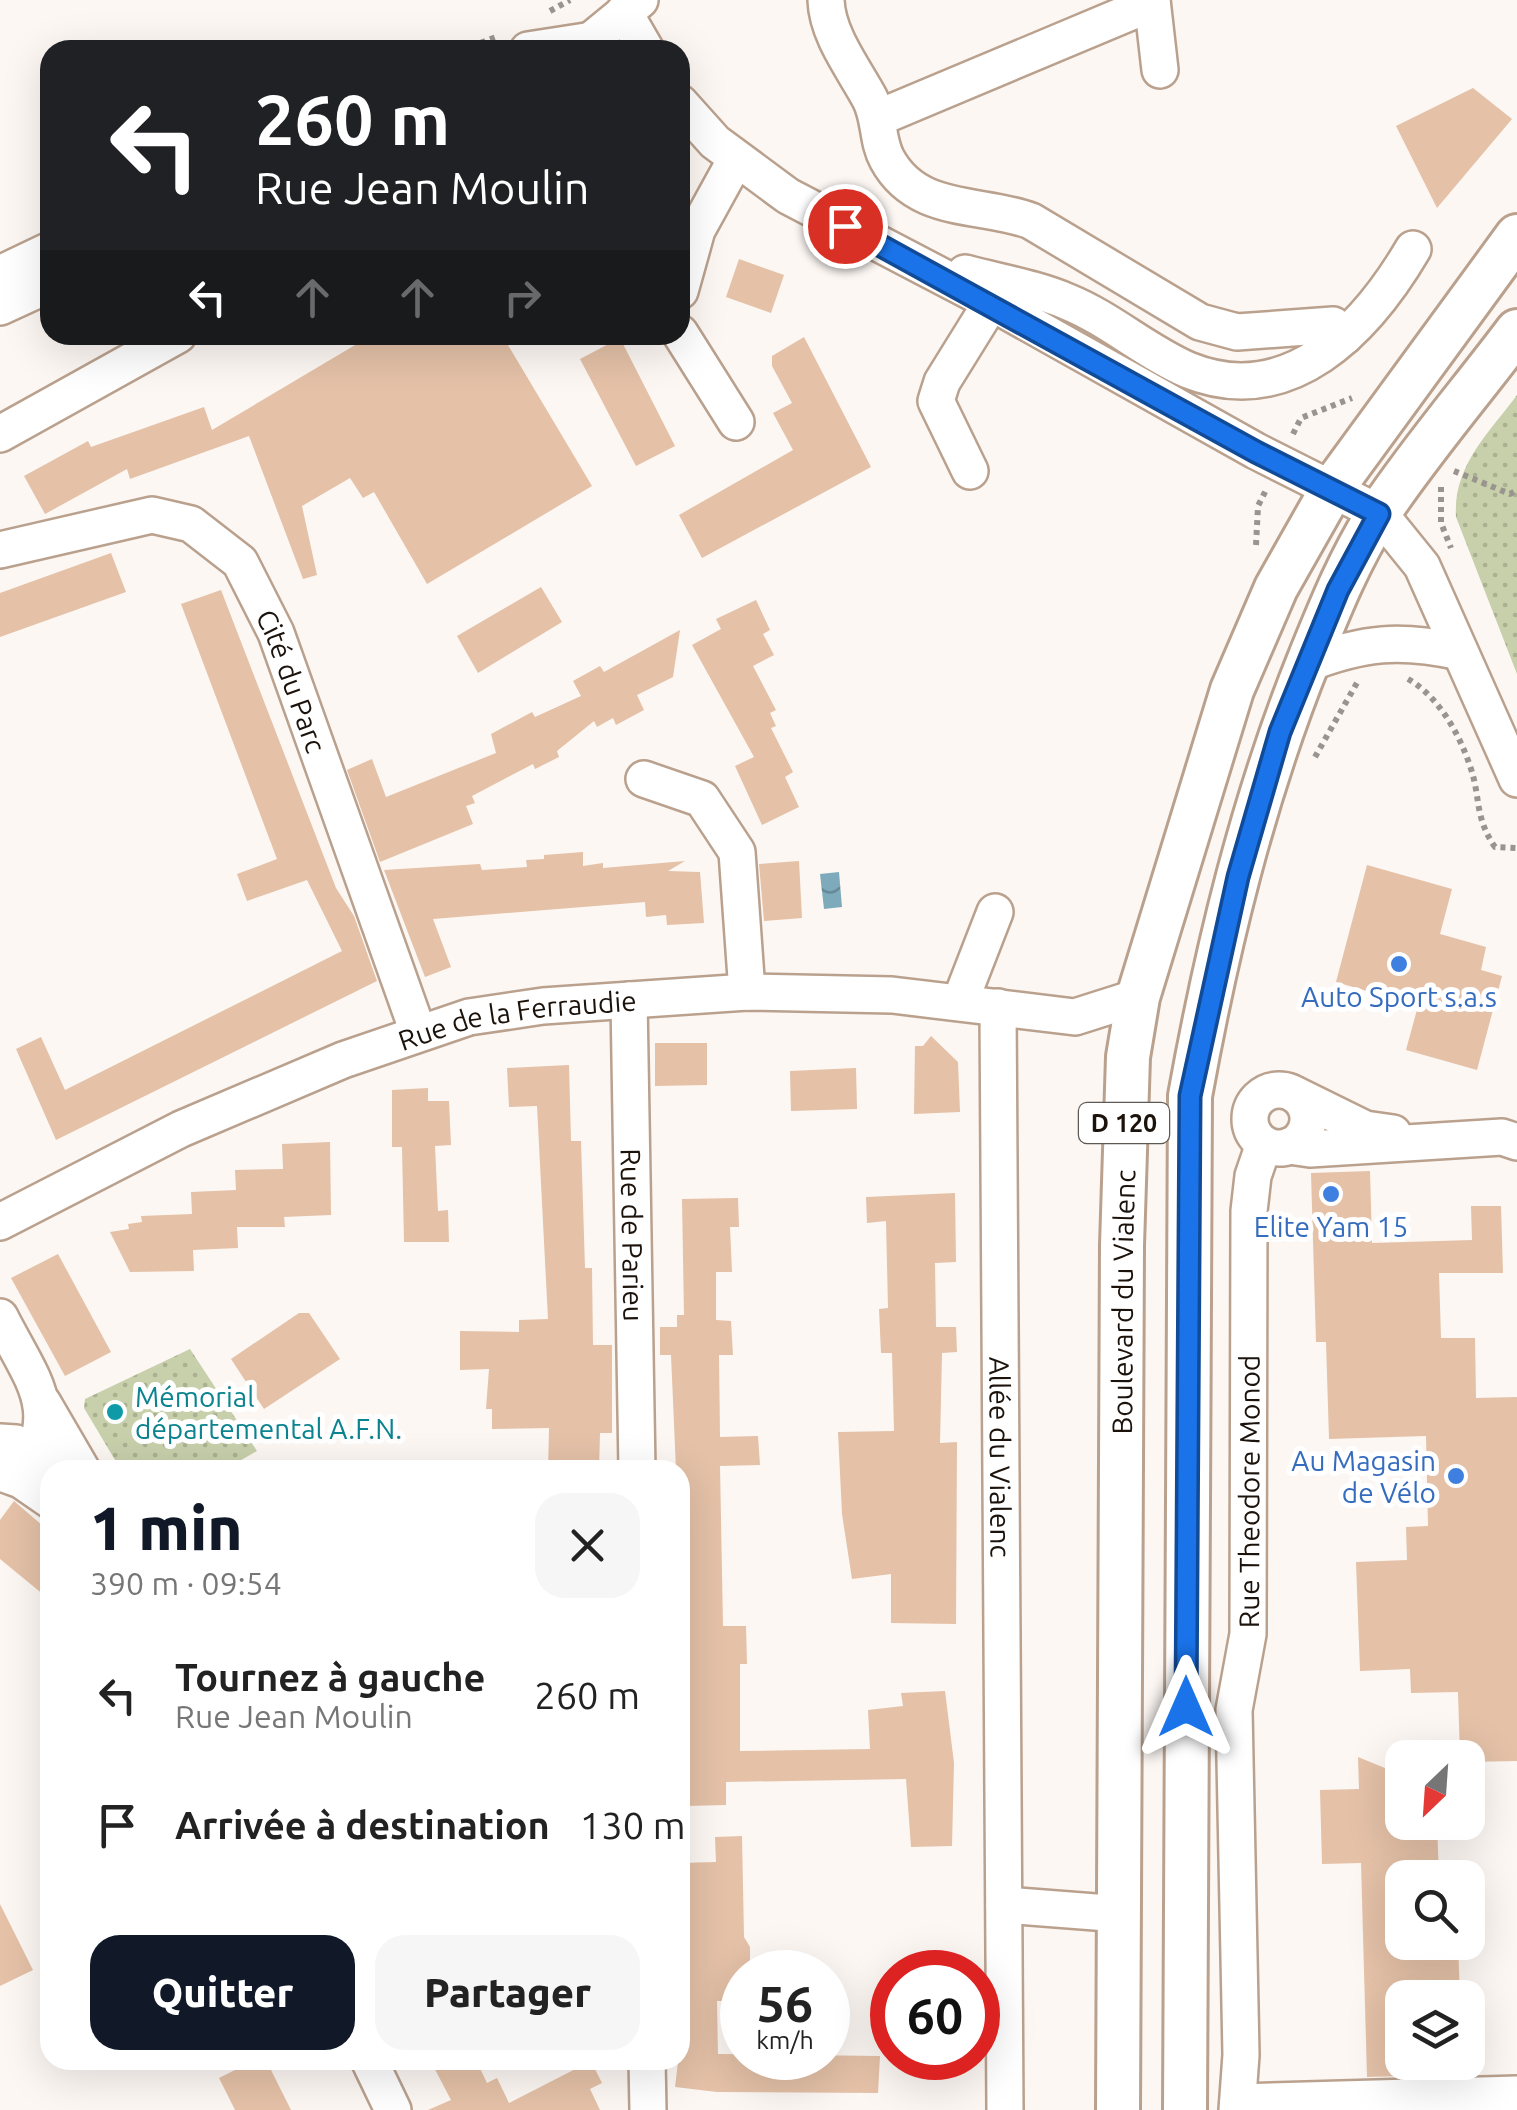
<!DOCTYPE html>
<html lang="fr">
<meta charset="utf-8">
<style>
body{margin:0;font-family:Ubuntu,sans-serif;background:#f6f6f6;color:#222;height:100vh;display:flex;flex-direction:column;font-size:38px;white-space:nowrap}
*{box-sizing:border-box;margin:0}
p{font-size:32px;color:#767676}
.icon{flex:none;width:55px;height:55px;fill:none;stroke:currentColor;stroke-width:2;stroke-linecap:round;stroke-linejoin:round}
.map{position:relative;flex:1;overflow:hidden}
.drawer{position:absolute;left:40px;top:1460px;width:650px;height:610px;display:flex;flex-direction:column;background:#fff;border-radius:30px;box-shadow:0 10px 40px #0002}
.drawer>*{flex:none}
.guide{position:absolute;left:40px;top:40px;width:650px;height:305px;border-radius:30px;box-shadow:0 10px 40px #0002;background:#202124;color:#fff;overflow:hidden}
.needle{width:65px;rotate:205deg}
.tools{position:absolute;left:1385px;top:1740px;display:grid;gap:20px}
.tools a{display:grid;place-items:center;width:100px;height:100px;border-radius:20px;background:#fff;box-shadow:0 10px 40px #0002;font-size:50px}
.speed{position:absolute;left:720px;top:1950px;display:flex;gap:20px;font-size:50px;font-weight:700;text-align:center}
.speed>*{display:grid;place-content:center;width:130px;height:130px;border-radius:50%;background:#fff;box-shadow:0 10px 40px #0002;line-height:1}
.speed small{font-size:25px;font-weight:400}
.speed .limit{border:15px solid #d22;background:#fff;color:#111}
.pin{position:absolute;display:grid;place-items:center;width:85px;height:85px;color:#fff;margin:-42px;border:5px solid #fff;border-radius:50%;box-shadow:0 2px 10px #0007}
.me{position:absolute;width:110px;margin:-55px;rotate:0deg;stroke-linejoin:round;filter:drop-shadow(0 0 8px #0008)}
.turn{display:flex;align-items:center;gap:35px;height:210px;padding:0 50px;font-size:45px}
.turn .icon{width:130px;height:130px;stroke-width:2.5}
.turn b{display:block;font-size:70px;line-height:85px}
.lanes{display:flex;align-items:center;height:95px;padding:0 50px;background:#0003;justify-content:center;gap:50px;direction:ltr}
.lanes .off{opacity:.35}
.round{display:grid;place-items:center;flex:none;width:105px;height:105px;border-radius:30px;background:#f6f6f6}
.summary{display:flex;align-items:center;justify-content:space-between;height:170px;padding:0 50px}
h1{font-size:60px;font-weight:800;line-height:75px;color:#111827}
.action{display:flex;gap:20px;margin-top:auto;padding:20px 50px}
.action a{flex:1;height:115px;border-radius:30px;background:#111827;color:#fff;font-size:40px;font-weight:800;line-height:115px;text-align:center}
.action a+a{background:#f6f6f6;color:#222}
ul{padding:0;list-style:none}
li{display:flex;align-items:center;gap:30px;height:130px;padding:0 50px}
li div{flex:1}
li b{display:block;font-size:38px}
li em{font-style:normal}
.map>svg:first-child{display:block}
.grass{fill:url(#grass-dots)}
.water{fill:url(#water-waves)}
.building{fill:#e4c1a7}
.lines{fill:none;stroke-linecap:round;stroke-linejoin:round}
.minor-casing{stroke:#baa18e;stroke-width:40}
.major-casing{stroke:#baa18e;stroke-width:48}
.path{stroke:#9a948e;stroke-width:6;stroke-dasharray:5 5;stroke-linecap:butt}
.minor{stroke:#fff;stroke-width:35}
.major{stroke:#fff;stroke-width:42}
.route-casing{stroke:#114b97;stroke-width:25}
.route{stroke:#1a73e8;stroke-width:18}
.shop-dot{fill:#3f7fe0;stroke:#fff;stroke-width:4}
.culture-dot{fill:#0f9aa8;stroke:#fff;stroke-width:4}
.labels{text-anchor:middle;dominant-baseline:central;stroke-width:10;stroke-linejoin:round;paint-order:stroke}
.shield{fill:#fff;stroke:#5f5954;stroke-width:2.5}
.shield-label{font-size:25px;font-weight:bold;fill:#1b120b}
.street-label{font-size:28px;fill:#1b120b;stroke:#fff}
.shop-label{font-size:28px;fill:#366cbe;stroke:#fff}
.culture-label{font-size:28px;fill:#0d838f;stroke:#fff;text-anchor:start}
</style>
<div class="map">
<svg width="1517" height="2110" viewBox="0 0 1517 2110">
<defs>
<pattern id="grass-dots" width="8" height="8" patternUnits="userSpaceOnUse" patternTransform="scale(2.5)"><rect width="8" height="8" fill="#c7cfab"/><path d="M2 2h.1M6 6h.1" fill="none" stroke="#aab192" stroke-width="1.8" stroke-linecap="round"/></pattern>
<pattern id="water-waves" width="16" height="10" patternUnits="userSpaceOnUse" patternTransform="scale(2.5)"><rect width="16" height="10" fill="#7eabbc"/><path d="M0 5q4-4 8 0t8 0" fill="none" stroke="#668a97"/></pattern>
</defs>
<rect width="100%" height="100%" fill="#fcf7f3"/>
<!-- grass -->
<g class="grass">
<path d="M 1517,395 L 1517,674 L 1456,517 C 1453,466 1488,434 1517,395 Z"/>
<polygon points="190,1349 257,1451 224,1470 121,1470 84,1408 85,1399"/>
</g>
<!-- water -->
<polygon class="water" points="839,872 842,907 824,909 820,874"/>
<!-- building -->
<g class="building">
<polygon points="1473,88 1512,119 1437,208 1396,126"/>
<polygon points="739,259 784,275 771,313 726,297"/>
<polygon points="372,335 502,335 592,486 427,584 374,492 363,498 350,478 302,506 317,575 303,579 249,436 130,479 127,469 45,514 24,476 88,441 91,447 204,407 212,430"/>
<polygon points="804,337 871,467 702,558 679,515 793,450 773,413 792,403 772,366 772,356"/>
<polygon points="620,338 675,446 636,466 580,359"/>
<polygon points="111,553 126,592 0,637 0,593"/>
<polygon points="541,587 562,622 478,673 457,636"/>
<polygon points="221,590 336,888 354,916 377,981 56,1140 16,1049 41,1037 65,1090 342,951 307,880 247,901 237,874 277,859 181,604"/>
<polygon points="756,600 770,630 763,634 774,655 753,666 776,710 770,713 776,726 771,728 793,772 785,777 799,807 762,825 735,766 754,757 692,645 721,629 716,619"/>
<polygon points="680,630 673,677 637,695 644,710 616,725 613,718 597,727 594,721 557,751 559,757 535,769 533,764 472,796 475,803 466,806 473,824 380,862 347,770 372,759 386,797 496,753 491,734 532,712 535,717 581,696 573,681 600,666 604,672"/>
<polygon points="583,852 583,866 603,863 603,868 685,861 668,871 700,872 704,923 667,925 666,915 646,917 645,902 433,919 451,967 425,977 384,870 480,864 482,870 527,867 526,860 544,859 544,855"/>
<polygon points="799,861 802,918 764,921 759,864"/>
<polygon points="1367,865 1452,889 1440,934 1486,947 1481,970 1502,976 1477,1070 1406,1050 1418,1006 1336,982"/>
<polygon points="931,1036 958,1062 960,1112 914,1114 915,1046 923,1046"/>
<polygon points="655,1043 707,1043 707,1085 655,1086"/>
<polygon points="569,1065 571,1141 581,1141 585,1268 592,1268 593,1345 612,1345 612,1433 600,1433 599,1470 548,1470 549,1428 492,1429 492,1409 486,1409 489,1369 460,1370 460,1331 519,1332 519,1320 548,1319 537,1106 509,1107 507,1068"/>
<polygon points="856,1068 857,1109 791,1111 790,1071"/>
<polygon points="428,1088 428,1101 449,1101 451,1145 435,1146 438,1211 448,1210 449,1242 404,1242 402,1147 392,1147 392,1090"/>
<polygon points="330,1142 331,1215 284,1217 285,1227 237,1227 238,1248 193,1250 194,1271 130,1272 110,1232 129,1229 128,1224 142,1222 141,1216 192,1214 191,1192 236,1190 235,1170 283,1169 282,1144"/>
<polygon points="1370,1171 1372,1243 1472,1240 1471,1206 1501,1206 1503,1273 1439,1273 1441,1338 1475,1338 1476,1398 1517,1397 1517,1761 1468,1762 1468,1758 1460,1758 1458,1692 1411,1693 1410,1669 1360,1671 1356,1562 1407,1560 1406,1527 1428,1526 1426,1436 1329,1439 1326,1342 1316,1342 1311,1173"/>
<polygon points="955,1193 956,1262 935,1263 936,1327 956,1327 957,1352 942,1353 940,1443 957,1442 956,1624 891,1623 891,1574 852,1579 842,1514 838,1432 894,1431 892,1353 881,1353 879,1309 888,1308 886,1221 867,1223 866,1197"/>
<polygon points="738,1198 739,1227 730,1227 732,1272 716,1272 716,1320 731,1321 733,1355 719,1355 720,1437 758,1436 760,1465 720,1466 723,1626 746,1626 747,1664 740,1664 740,1751 870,1749 868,1710 903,1706 901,1693 945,1691 954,1763 952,1846 911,1847 906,1779 726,1782 726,1805 687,1806 688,1595 680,1595 680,1470 676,1470 671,1355 660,1355 660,1327 677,1327 677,1315 684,1315 682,1199"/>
<polygon points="58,1254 111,1352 65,1376 11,1278"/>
<polygon points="299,1313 309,1313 340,1359 264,1409 231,1359"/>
<polygon points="14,1501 50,1532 50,1600 0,1559 0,1520"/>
<polygon points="1358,1757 1402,1775 1402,1822 1437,1822 1439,1878 1402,1878 1402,1942 1458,1942 1460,1998 1402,1998 1402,2076 1367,2077 1361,1863 1322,1864 1320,1790 1359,1789"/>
<polygon points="742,1836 744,1937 750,1947 750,1972 739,1972 739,2001 717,2001 718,2054 880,2056 878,2093 717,2092 675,2087 681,2036 680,1863 716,1862 715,1837"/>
<polygon points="0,1904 33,1970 0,1986"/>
<polygon points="255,2060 266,2060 291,2110 235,2110 219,2078"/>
<polygon points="430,2060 476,2060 487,2083 497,2078 509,2103 591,2061 602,2083 590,2089 600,2110 428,2110 451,2100"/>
</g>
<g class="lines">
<!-- minor casing -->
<g class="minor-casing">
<g id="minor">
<path d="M 826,0 C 827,35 854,69 870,99 C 880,118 877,141 887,159 C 917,215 981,202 1031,221 L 1200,322 L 1237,332 L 1333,325 L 1345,336"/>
<polyline points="1152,0 1160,70"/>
<polyline points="624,12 646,50"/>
<polyline points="528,50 586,41"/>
<polyline points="579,50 640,0"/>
<polyline points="680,103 715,142 788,196 985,299 1256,451 1379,513 1422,566 1517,779"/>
<polyline points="878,118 1152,3"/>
<path d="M 965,273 C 998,282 1036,288 1068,302 C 1110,319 1146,352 1188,370 C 1289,411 1366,329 1413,249"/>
<polyline points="0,274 50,250"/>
<polyline points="680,291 697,230 736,159"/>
<polyline points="0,307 50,284"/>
<polyline points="680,333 736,422"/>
<polyline points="0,434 178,335"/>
<polyline points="970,471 936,401 942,382 991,303"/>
<path id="s1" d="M 0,550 L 152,515 L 191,524 L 240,562 L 276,633 L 418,1032"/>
<path d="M 1307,664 C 1364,642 1400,639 1460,652"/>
<polyline points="644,779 702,799 737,852 747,992"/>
<path id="s2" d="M 629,1000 L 637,1470"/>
<polyline points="960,1002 995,912"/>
<path id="s3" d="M 998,1007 L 1005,2110"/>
<circle cx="1279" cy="1119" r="29"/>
<polyline points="1296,1095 1365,1129 1393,1133"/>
<polyline points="1289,1146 1310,1149 1502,1137 1517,1142"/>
<path id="s4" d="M 0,1222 L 181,1129 L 343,1060 L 469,1017 L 543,1006 L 747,992 L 892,995 L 1075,1017 L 1138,997"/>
<path d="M 0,1317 C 34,1384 63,1408 21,1480"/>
<polyline points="43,1403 82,1470"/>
<polyline points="0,1442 16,1443 55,1463"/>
<polyline points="1,1473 21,1480 50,1500"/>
<polyline points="1004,1905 1121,1914"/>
<polyline points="369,2060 393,2110"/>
<polyline points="647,2060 648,2110"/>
<polyline points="1238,2102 1517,2094"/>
<path id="s5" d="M 1237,2110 L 1241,2055 L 1234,1710 L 1248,1634 L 1249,1211 L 1253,1176 L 1264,1144"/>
</g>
</g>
<!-- major casing -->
<g class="major-casing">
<g id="major">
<path id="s6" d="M 1118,2110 L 1122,1245 L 1128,1057 L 1138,997 L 1232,690 L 1276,588 L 1332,489 L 1517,236"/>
<path d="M 1185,2110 L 1190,1096 C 1217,947 1253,798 1310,657 C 1330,608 1350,558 1379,513 C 1421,450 1472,391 1517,331"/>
</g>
</g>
<!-- path -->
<g class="path">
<polyline points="550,11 570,0"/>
<polyline points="462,50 499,36"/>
<polyline points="1293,434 1301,418 1352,398"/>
<polyline points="1454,471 1510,494 1517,490"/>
<polyline points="1441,487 1441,523 1451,548"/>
<polyline points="1256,545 1258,506 1266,490"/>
<path d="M 1408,679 C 1438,696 1459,733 1470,766 C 1481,797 1474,817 1495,847 L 1517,848"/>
<polyline points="1315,757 1358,681"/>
</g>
<!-- minor -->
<use href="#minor" class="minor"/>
<!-- major -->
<use href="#major" class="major"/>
</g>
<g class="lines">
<!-- route casing -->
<g class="route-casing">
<polyline id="route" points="845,226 1256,452 1379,514 1338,590 1280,732 1238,877 1190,1096 1186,1707"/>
</g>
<!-- route -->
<use href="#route" class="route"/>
</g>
<!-- markers -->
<g class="shop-dot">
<circle cx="1399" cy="964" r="10"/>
<circle cx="1331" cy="1194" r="10"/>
<circle cx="1456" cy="1476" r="10"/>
</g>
<circle class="culture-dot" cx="115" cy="1412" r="10"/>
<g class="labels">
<!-- shield labels -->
<rect class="shield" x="1079" y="1103" width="90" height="40" rx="8"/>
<g class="shield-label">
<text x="1124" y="1123">D 120</text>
</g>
<!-- street labels -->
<g class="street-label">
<text stroke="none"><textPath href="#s1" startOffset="388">Cité du Parc</textPath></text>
<text stroke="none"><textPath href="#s4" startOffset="560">Rue de la Ferraudie</textPath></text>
<text stroke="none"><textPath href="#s2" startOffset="235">Rue de Parieu</textPath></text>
<text stroke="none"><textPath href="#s6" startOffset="808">Boulevard du Vialenc</textPath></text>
<text stroke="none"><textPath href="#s3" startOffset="450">Allée du Vialenc</textPath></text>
<text stroke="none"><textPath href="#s5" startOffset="620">Rue Theodore Monod</textPath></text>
</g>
<!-- shop labels -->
<g class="shop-label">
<text x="1399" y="996">Auto Sport s.a.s</text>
<text x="1331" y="1226">Elite Yam 15</text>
<text x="1436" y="1460" text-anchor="end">Au Magasin<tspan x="1436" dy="32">de Vélo</tspan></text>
</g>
<!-- culture labels -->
<g class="culture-label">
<text x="135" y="1396">Mémorial<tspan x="135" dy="32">départemental A.F.N.</tspan></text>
</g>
</g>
</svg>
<div class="tools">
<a><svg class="needle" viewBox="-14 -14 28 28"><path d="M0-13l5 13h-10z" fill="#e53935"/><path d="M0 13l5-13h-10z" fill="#767676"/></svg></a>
<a><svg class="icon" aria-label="search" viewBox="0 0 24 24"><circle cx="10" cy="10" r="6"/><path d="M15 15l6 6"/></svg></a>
<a><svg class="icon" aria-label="layers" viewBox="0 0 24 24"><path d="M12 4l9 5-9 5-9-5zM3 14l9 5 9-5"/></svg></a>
</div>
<div class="speed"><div>56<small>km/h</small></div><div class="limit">60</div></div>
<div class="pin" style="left:845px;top:226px;background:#d93025"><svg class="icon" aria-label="arrive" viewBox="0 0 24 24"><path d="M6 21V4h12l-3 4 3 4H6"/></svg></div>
<svg class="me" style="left:1186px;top:1707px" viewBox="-20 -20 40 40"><path d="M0-17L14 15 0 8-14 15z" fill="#1a73e8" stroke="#fff" stroke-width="4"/></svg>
<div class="guide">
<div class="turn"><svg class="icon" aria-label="left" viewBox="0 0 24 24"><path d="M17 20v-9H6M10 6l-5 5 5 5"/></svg><div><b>260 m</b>Rue Jean Moulin</div></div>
<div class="lanes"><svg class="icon" aria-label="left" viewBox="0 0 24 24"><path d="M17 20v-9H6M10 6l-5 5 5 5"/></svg><svg class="icon off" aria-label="ahead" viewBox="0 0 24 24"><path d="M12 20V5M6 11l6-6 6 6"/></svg><svg class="icon off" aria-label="ahead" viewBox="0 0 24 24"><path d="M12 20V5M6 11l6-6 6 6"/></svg><svg class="icon off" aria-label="right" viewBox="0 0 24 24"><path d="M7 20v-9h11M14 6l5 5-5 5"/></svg></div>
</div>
<section class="drawer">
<div class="summary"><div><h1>1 min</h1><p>390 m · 09:54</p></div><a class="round"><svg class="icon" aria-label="close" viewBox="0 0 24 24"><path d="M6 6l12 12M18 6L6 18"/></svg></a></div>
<ul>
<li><svg class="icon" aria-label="left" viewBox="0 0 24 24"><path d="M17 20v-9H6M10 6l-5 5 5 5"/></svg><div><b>Tournez à gauche</b><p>Rue Jean Moulin</p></div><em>260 m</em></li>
<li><svg class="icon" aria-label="arrive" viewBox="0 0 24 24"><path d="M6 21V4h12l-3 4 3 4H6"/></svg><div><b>Arrivée à destination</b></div><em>130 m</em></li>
</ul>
<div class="action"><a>Quitter</a><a>Partager</a></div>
</section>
</div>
